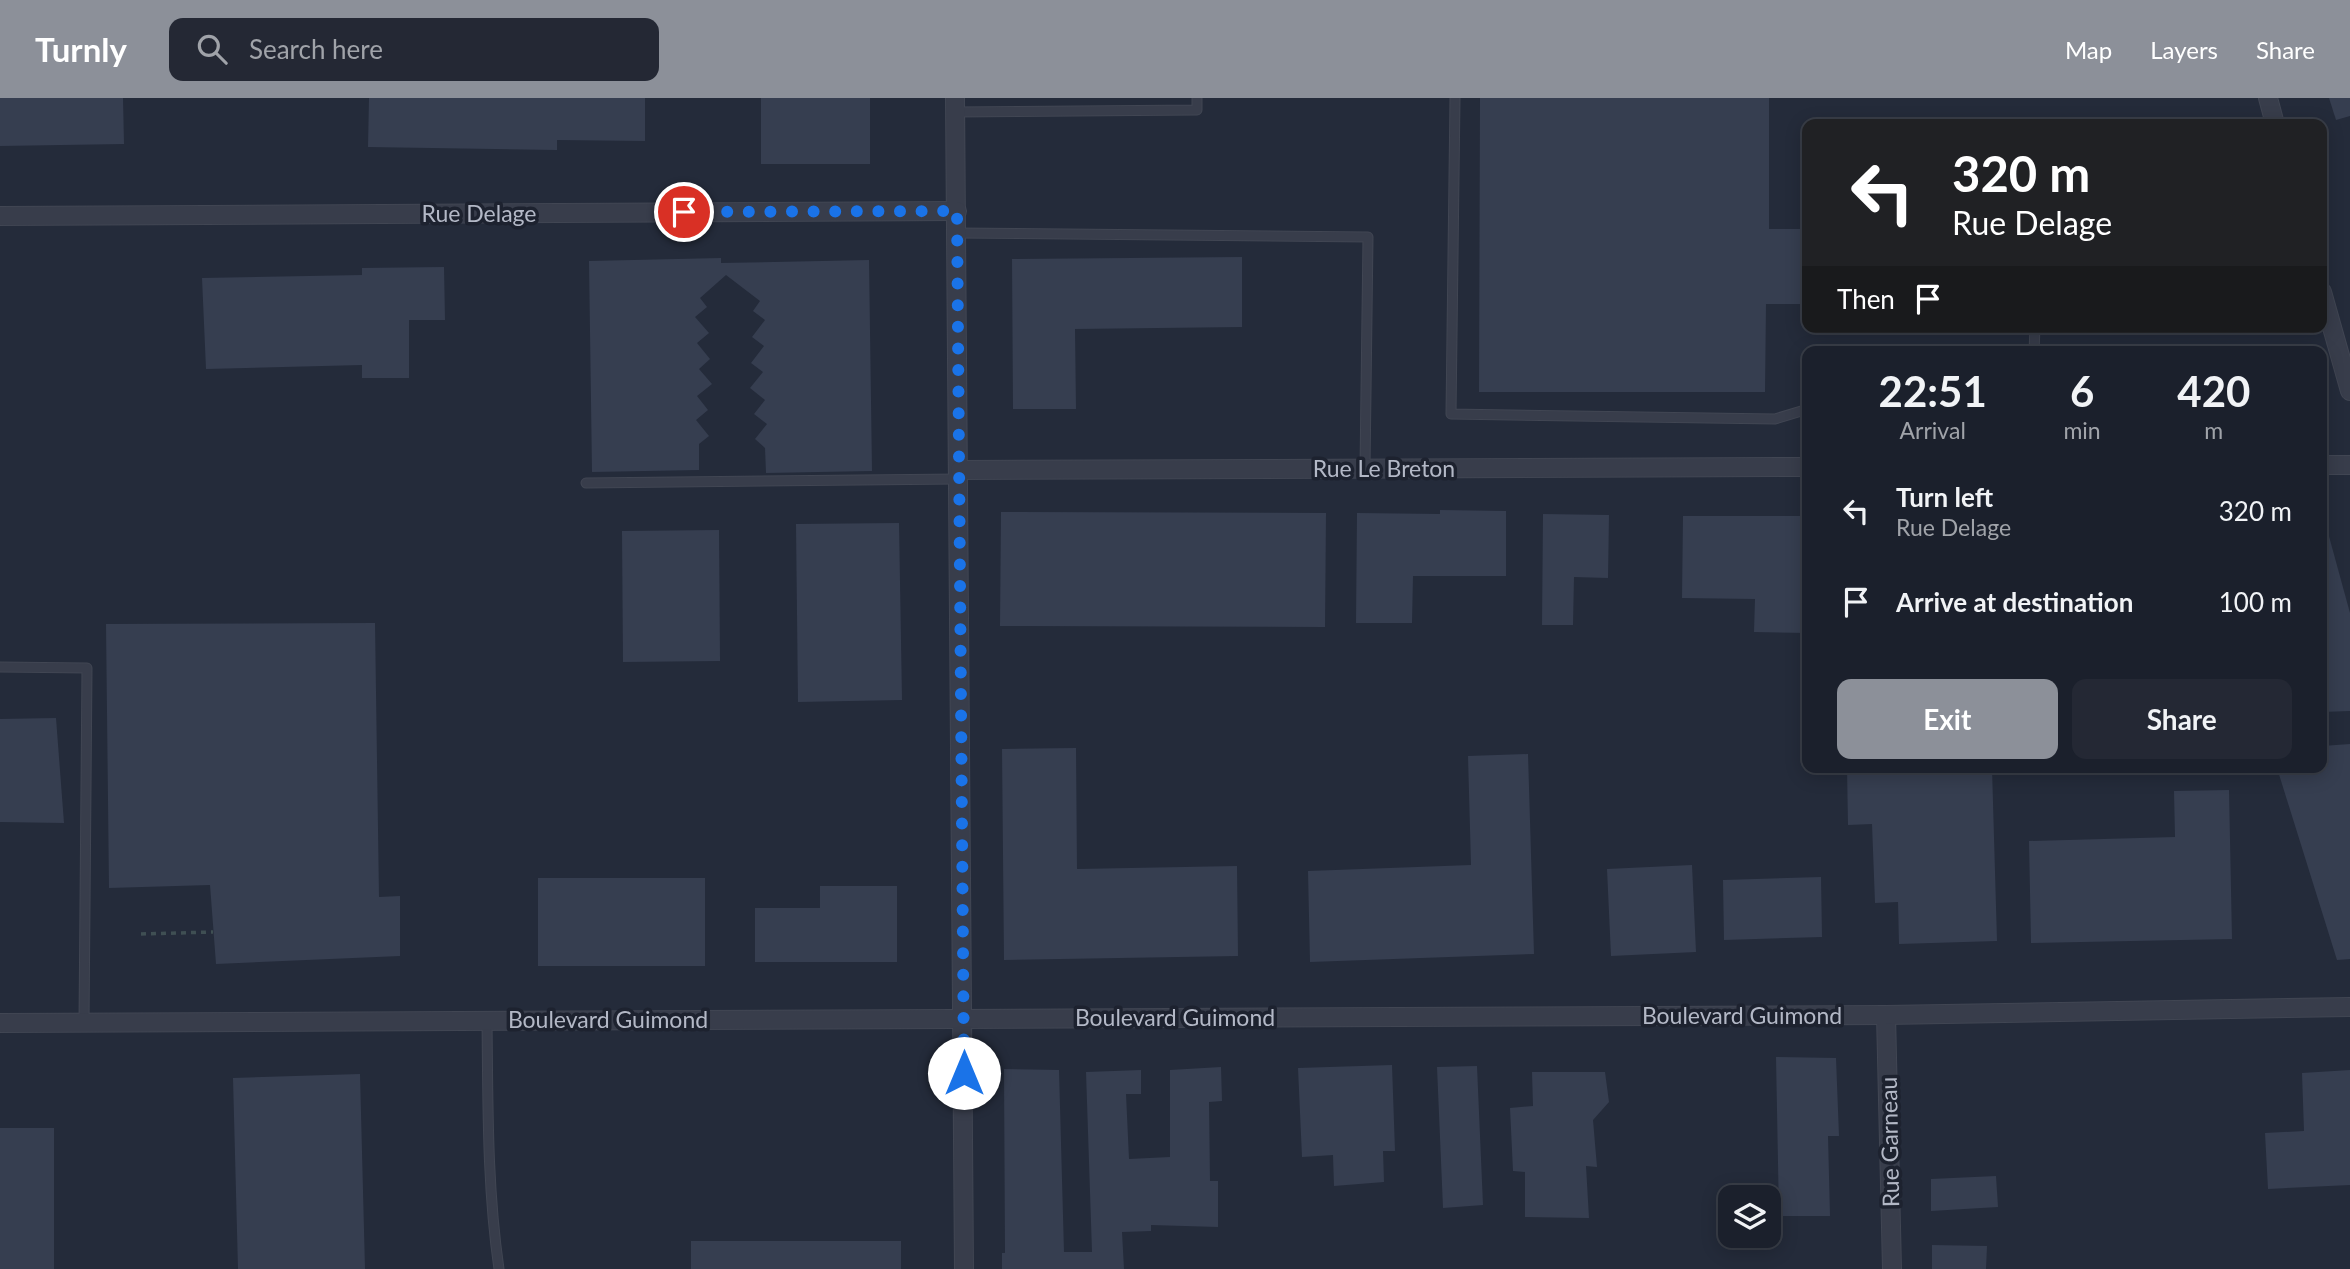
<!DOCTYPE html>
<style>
body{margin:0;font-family:Lato,sans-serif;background:#242834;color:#f1f3f6;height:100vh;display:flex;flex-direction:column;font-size:26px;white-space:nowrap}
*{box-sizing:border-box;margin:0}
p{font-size:23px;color:#a0a3a9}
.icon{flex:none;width:38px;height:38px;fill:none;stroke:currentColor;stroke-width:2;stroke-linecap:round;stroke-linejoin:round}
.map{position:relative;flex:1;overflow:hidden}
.sheet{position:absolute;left:1802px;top:248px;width:525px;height:427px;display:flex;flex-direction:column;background:#1b202c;border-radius:14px;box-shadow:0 4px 18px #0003,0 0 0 2px #393e48}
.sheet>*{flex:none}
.hud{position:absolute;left:1802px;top:21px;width:525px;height:214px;border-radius:14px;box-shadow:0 4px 18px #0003,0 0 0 2px #393e48;background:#202124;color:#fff;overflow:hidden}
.tools{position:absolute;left:1718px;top:1087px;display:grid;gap:14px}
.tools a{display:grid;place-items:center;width:63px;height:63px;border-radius:14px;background:#1b202c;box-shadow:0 4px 18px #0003,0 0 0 2px #393e48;font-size:35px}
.pin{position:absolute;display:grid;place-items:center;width:60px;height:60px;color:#fff;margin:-30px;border:4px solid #fff;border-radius:50%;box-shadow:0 2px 7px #0007}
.me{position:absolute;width:77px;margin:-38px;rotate:0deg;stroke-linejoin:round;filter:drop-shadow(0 0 5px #0008)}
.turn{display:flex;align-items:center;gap:24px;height:147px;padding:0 35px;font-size:32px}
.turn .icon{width:91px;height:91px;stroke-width:2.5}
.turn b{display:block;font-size:49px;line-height:60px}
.then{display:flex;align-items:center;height:66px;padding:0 35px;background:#0003;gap:14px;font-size:26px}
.eta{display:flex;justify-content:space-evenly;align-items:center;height:119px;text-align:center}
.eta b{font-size:42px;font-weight:700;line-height:49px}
.button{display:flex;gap:14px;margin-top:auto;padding:14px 35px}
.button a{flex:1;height:80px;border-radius:14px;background:#8c9099;color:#fff;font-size:28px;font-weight:700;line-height:80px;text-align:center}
.button a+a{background:#242834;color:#f1f3f6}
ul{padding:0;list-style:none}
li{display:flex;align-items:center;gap:21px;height:91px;padding:0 35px}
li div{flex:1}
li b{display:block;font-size:26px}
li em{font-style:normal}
header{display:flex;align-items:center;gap:42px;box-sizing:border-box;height:98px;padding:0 35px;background:#8c9099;color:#fff}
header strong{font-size:33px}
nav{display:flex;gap:38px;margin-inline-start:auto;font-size:24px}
.search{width:490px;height:63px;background:#242834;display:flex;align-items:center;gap:18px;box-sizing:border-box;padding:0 24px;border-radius:14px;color:#a0a3a9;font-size:26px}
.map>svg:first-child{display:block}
.building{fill:#363e50}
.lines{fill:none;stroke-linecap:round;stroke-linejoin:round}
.service-casing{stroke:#414653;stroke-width:11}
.minor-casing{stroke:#414653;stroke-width:20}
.path{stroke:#3f4f53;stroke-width:3.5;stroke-dasharray:5 5;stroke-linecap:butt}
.service{stroke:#383d4b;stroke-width:9}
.minor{stroke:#383d4b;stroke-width:18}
.route{stroke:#1a73e8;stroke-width:12;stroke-dasharray:0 21.6}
.labels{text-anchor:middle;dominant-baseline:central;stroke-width:7;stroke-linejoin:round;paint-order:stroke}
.street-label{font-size:23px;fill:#b3b8c6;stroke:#1d222f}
</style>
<header>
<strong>Turnly</strong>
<div class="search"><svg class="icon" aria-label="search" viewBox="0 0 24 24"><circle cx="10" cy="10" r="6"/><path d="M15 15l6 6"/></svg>Search here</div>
<nav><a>Map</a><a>Layers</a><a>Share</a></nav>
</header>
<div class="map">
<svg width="2350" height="1171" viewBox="0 0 2350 1171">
<rect width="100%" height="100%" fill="#242b3a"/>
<!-- building -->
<g class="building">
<polygon points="0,0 123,0 124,46 0,48"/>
<polygon points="369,0 645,0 645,43 557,42 557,52 368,49"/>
<rect x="761" y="0" width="109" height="66"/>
<polygon points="1480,0 1769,0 1769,131 1808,131 1808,206 1766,206 1765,294 1479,294"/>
<polygon points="2329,0 2350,0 2350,18 2336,22"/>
<polygon points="1242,159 1242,229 1075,231 1076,311 1013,311 1012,161"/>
<polygon points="721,160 721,165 869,162 872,373 766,375 765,350 755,341 767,326 754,316 765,302 750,290 763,274 751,265 764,248 752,239 765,222 753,213 760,203 726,177 700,200 707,209 695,219 709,235 697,245 710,261 699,271 712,286 697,298 708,312 696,322 709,338 699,346 699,372 592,374 589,163"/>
<polygon points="444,169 445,222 409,222 409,280 362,280 362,267 206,271 202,180 362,177 362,170"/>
<polygon points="1440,412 1506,413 1506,478 1413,478 1412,525 1356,525 1357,415 1440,416"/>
<polygon points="1001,414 1326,415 1325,529 1000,528"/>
<polygon points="1543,416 1609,417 1608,480 1574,479 1573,527 1542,527"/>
<polygon points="1683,418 1808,418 1808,535 1754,534 1755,501 1682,500"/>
<polygon points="899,425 902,602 798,604 796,426"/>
<polygon points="2322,431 2327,431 2350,515 2350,613 2322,614"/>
<polygon points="719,432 720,563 623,564 622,433"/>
<polygon points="375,525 379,799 400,798 400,858 216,866 210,787 109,790 106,526"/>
<polygon points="56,620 64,725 0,724 0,621"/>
<polygon points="2350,646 2350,861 2337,862 2277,670 2322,670 2322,648"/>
<polygon points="1076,650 1077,771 1237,768 1238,858 1004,862 1002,651"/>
<polygon points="1528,656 1534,856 1310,864 1308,773 1471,767 1468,658"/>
<polygon points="1847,670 1992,670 1997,843 1899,846 1898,804 1875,805 1872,726 1848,727"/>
<polygon points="2229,692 2232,841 2031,845 2029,743 2175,739 2174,693"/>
<polygon points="1692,767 1696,854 1611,858 1607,771"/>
<polygon points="1821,779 1822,839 1724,842 1723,782"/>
<rect x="538" y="780" width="167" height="88"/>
<polygon points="820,788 897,788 897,864 755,864 755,810 820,810"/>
<polygon points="1776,959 1836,960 1839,1038 1828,1038 1830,1118 1779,1118"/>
<polygon points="1392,967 1395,1053 1383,1053 1384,1084 1334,1088 1333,1057 1302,1059 1298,970"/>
<polygon points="1477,968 1483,1107 1443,1110 1437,969"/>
<polygon points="1221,969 1222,1003 1209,1004 1210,1083 1218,1083 1218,1129 1151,1127 1151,1133 1122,1134 1124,1171 1002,1171 1002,1155 1005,1155 1004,971 1059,972 1064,1154 1092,1154 1086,974 1141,972 1141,996 1126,996 1129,1061 1170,1059 1170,972"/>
<polygon points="2350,972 2350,1087 2268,1091 2265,1035 2304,1033 2302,975"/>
<polygon points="1532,974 1605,974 1609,1004 1593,1022 1597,1069 1586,1068 1589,1120 1525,1119 1525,1074 1513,1073 1510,1010 1533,1008"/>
<polygon points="360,976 365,1171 238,1171 233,980"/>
<rect x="0" y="1030" width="54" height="141"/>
<polygon points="1996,1078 1998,1109 1931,1113 1931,1081"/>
<rect x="691" y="1143" width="210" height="28"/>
<polygon points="1932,1147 1987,1148 1986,1171 1932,1171"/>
</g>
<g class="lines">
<!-- service casing -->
<g class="service-casing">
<g id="service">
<polyline points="1455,0 1451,316 1775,321 1808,311"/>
<polyline points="955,14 1197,12 1197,0"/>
<polyline points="957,135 1368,139 1365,370"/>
<polyline points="2034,254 2035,229"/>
<polyline points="586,385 958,381"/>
<polyline points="0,569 87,570 84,924"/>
<path d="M 487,922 C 488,1005 487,1089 499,1171"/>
</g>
</g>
<!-- minor casing -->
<g class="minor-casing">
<g id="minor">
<polyline points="955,0 964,1171"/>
<polyline points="2268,0 2275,26"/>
<polyline points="0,118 957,113"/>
<polyline points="2322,194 2350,293"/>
<polyline points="2322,367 2350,367"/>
<polyline points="960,372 1808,369"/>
<polyline points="1886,917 1892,1171"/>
<polyline points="0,925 1886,917 2350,909"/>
</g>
</g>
<!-- path -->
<polyline class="path" points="141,836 213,834"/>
<!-- service -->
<use href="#service" class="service"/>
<!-- minor -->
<use href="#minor" class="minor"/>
</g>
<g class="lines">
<!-- route -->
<polyline class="route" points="684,114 957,113 964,975"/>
</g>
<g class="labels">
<!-- street labels -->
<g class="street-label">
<text x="479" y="115">Rue Delage</text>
<text x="1384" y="370">Rue Le Breton</text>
<text x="1742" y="917">Boulevard Guimond</text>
<text x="1175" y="919">Boulevard Guimond</text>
<text x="608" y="921">Boulevard Guimond</text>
<text transform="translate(1889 1044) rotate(-91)">Rue Garneau</text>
</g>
</g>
</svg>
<div class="tools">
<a><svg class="icon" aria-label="layers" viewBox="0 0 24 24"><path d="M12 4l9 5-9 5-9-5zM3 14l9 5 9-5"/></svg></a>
</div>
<div class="pin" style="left:684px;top:114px;background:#d93025"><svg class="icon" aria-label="arrive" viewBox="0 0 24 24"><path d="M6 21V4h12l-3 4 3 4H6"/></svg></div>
<svg class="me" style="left:964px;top:975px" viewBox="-20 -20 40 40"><circle r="19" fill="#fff"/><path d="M0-13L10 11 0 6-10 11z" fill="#1a73e8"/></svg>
<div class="hud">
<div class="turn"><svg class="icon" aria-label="left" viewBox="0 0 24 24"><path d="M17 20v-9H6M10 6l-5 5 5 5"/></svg><div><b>320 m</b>Rue Delage</div></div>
<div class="then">Then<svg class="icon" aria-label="arrive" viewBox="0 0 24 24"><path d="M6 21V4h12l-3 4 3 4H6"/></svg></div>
</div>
<section class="sheet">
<div class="eta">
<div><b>22:51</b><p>Arrival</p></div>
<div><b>6</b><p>min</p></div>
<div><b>420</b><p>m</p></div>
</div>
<ul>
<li><svg class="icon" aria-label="left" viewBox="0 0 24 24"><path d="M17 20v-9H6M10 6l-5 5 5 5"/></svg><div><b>Turn left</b><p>Rue Delage</p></div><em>320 m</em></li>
<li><svg class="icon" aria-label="arrive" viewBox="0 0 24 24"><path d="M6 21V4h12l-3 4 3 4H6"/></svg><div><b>Arrive at destination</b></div><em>100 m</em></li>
</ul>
<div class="button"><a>Exit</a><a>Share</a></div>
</section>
</div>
